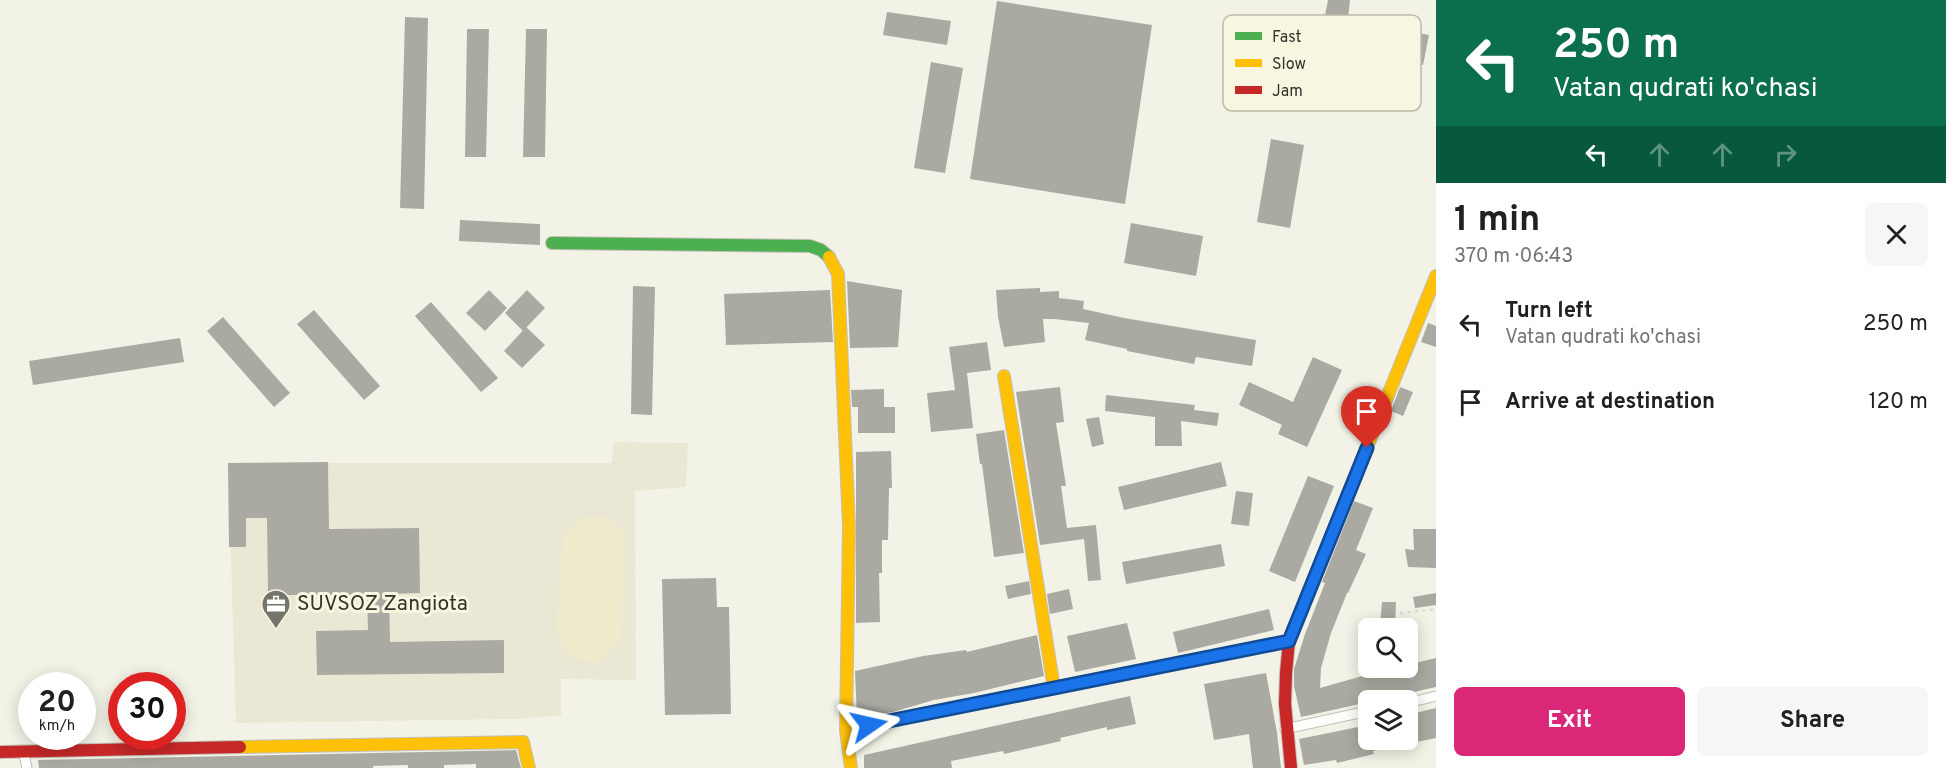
<!DOCTYPE html>
<meta charset="utf-8">
<style>
body{margin:0;font-family:Overpass,sans-serif;background:#f6f6f6;color:#202124;height:100vh;display:flex;flex-direction:column;font-size:22px;white-space:nowrap}
*{box-sizing:border-box;margin:0}
p{font-size:20px;color:#757577}
.icon{flex:none;width:33px;height:33px;fill:none;stroke:currentColor;stroke-width:2;stroke-linecap:round;stroke-linejoin:round}
.map{position:relative;flex:1;overflow:hidden}
.details{display:flex;flex-direction:column;background:#fff;width:510px}
.details>*{flex:none}
.guide{background:#0b6e4f;color:#fff;overflow:hidden}
.fabs{position:absolute;left:1358px;top:618px;display:grid;gap:12px}
.fabs a{display:grid;place-items:center;width:60px;height:60px;border-radius:9px;background:#fff;box-shadow:0 3px 15px #0003;font-size:30px}
.speed{position:absolute;left:18px;top:672px;display:flex;gap:12px;font-size:30px;font-weight:700;text-align:center}
.speed>*{display:grid;place-content:center;width:78px;height:78px;border-radius:50%;background:#fff;box-shadow:0 3px 15px #0003;line-height:1}
.speed small{font-size:15px;font-weight:400}
.speed .limit{border:9px solid #d22;background:#fff;color:#111}
.pin{position:absolute;display:grid;place-items:center;width:51px;height:51px;color:#fff;margin:-62px -26px;border-radius:50% 50% 50% 0;rotate:-45deg;box-shadow:0 0 6px #0007}
.pin .icon{rotate:45deg}
.me{position:absolute;width:66px;margin:-33px;rotate:79deg;stroke-linejoin:round;filter:drop-shadow(0 0 4px #0008)}
.turn{display:flex;align-items:center;gap:21px;height:126px;padding:0 18px;font-size:27px}
.turn .icon{width:78px;height:78px;stroke-width:2.5}
.turn b{display:block;font-size:42px;line-height:51px}
.lanes{display:flex;align-items:center;height:57px;padding:0 18px;background:#0003;justify-content:center;gap:30px;direction:ltr}
.lanes .off{opacity:.35}
.round{display:grid;place-items:center;flex:none;width:63px;height:63px;border-radius:9px;background:#f6f6f6}
.head{display:flex;align-items:center;justify-content:space-between;height:102px;padding:0 18px}
h1{font-size:36px;font-weight:700;line-height:45px}
.cta{display:flex;gap:12px;margin-top:auto;padding:12px 18px}
.cta a{flex:1;height:69px;border-radius:9px;background:#db2777;color:#fff;font-size:24px;font-weight:700;line-height:69px;text-align:center}
.cta a+a{background:#f6f6f6;color:#202124}
ul{padding:0;list-style:none}
li{display:flex;align-items:center;gap:18px;height:78px;padding:0 18px}
li div{flex:1}
li b{display:block;font-size:22px}
li em{font-style:normal}
main{display:flex;flex:1;min-height:0}
.map>svg:first-child{display:block}
.built{fill:#eae8d5}
.green{fill:#eeebcd}
.building{fill:#abaaa2}
.lines{fill:none;stroke-linecap:round;stroke-linejoin:round}
.street-casing{stroke:#c2c0b8;stroke-width:11}
.fast-casing{stroke:#c2c0b8;stroke-width:14}
.slow-casing{stroke:#c2c0b8;stroke-width:14}
.jam-casing{stroke:#c2c0b8;stroke-width:14}
.path{stroke:#d6d6d2;stroke-width:2;stroke-dasharray:3 4.5;stroke-linecap:butt}
.street{stroke:#fdfdfb;stroke-width:9}
.fast{stroke:#4caf50;stroke-width:12}
.slow{stroke:#ffc107;stroke-width:12}
.jam{stroke:#c62828;stroke-width:12}
.route-casing{stroke:#114b97;stroke-width:15}
.route{stroke:#1a73e8;stroke-width:10}
.labels{text-anchor:middle;dominant-baseline:central;stroke-width:6;stroke-linejoin:round;paint-order:stroke}
.poi-label{font-size:21px;fill:#33322b;stroke:#f8f6e1;text-anchor:start}
.key{fill:#f8f6e1;stroke:#bdbbaa;stroke-width:1.5}
.key-label{font-size:16px;fill:#33322b}
</style>
<main>
<div class="map">
<svg width="1436" height="768" viewBox="0 0 1436 768">
<rect width="100%" height="100%" fill="#f3f2e6"/>
<!-- built -->
<polygon class="built" points="614,442 688,443 686,487 635,491 636,680 561,679 561,715 516,719 236,723 228,463 612,463"/>
<!-- green -->
<polygon class="green" points="585,517 605,517 624,532 621,638 601,662 574,659 556,633 564,533"/>
<!-- building -->
<g class="building">
<polygon points="1328,0 1350,0 1348,19 1429,35 1423,65 1319,45"/>
<polygon points="997,1 1152,25 1125,204 970,179"/>
<polygon points="887,12 951,21 947,45 883,35"/>
<polygon points="405,17 428,18 424,209 400,208"/>
<polygon points="467,29 489,29 486,157 465,157"/>
<polygon points="526,29 547,29 545,157 523,157"/>
<polygon points="931,62 963,68 945,173 914,168"/>
<polygon points="1271,139 1304,145 1290,228 1257,222"/>
<polygon points="460,220 540,224 540,245 459,241"/>
<polygon points="1131,223 1203,236 1196,276 1124,263"/>
<polygon points="847,281 902,290 898,347 850,348"/>
<polygon points="633,286 655,287 652,415 631,414"/>
<polygon points="1040,288 1040,292 1059,291 1059,298 1084,301 1083,309 1124,318 1256,340 1252,366 1196,357 1194,364 1127,351 1127,349 1085,340 1089,323 1054,319 1043,319 1045,342 1004,347 998,317 996,290"/>
<polygon points="489,290 507,308 485,331 466,313"/>
<polygon points="527,290 545,308 523,331 505,313"/>
<polygon points="830,290 833,342 726,345 724,294"/>
<polygon points="431,302 498,378 481,392 415,316"/>
<polygon points="314,310 380,386 364,400 297,324"/>
<polygon points="223,317 290,393 274,407 207,331"/>
<polygon points="1428,323 1436,326 1436,347 1421,342"/>
<polygon points="526,327 545,345 522,368 504,351"/>
<polygon points="180,338 184,362 33,385 29,361"/>
<polygon points="987,342 991,370 967,373 973,428 931,432 927,393 955,390 949,347"/>
<polygon points="1313,357 1342,370 1307,447 1278,434 1282,425 1239,405 1249,382 1293,402"/>
<polygon points="1060,387 1064,422 1056,423 1066,486 1061,486 1067,528 1096,525 1101,580 1088,581 1084,539 1040,545 1016,392"/>
<polygon points="1400,387 1413,392 1403,416 1391,411"/>
<polygon points="884,389 884,407 895,407 895,433 858,433 858,407 852,407 851,390"/>
<polygon points="1106,395 1195,405 1194,410 1219,413 1217,426 1181,421 1182,446 1155,446 1155,417 1105,411"/>
<polygon points="1099,417 1104,444 1092,447 1086,419"/>
<polygon points="1004,430 1024,553 994,557 982,464 980,464 976,434"/>
<polygon points="891,451 892,488 889,488 888,540 882,540 882,573 879,573 880,622 856,623 856,452"/>
<polygon points="328,462 329,529 419,528 420,593 389,594 390,642 504,640 504,673 317,675 316,631 368,630 367,595 268,595 267,518 246,518 246,547 229,547 228,463"/>
<polygon points="1221,462 1227,486 1124,510 1118,487"/>
<polygon points="1308,476 1334,486 1295,582 1269,571"/>
<polygon points="1236,491 1253,493 1249,526 1231,524"/>
<polygon points="1354,501 1373,508 1356,550 1366,554 1348,593 1347,593 1331,633 1321,668 1320,688 1380,671 1396,668 1407,668 1407,665 1436,658 1436,687 1301,717 1294,686 1294,669 1305,634 1325,583 1322,582"/>
<polygon points="1413,529 1436,529 1436,568 1408,567 1405,549 1414,550"/>
<polygon points="1221,544 1225,566 1126,584 1122,562"/>
<polygon points="716,578 717,607 729,607 731,714 665,715 662,579"/>
<polygon points="1029,581 1031,594 1008,599 1005,586"/>
<polygon points="1069,589 1073,609 1050,614 1047,594"/>
<polygon points="1436,593 1436,605 1415,608 1413,597"/>
<polygon points="1382,602 1396,602 1395,627 1380,626"/>
<polygon points="1269,609 1274,630 1178,653 1173,632"/>
<polygon points="1127,623 1136,659 1075,672 1067,636"/>
<polygon points="1037,635 1044,676 974,693 934,700 893,712 857,718 855,671 923,656 966,650 967,652"/>
<polygon points="1266,673 1277,733 1281,768 1253,768 1249,734 1214,740 1204,684"/>
<polygon points="1130,696 1136,724 1107,730 1107,727 1060,738 1061,741 1004,754 1003,751 951,761 952,768 864,768 864,755"/>
<polygon points="1436,708 1436,738 1407,744 1407,715"/>
<polygon points="1368,725 1368,740 1406,740 1406,743 1373,751 1374,754 1337,763 1336,760 1304,765 1299,739"/>
<polygon points="516,750 521,768 476,768 476,764 444,765 444,768 408,768 408,765 373,766 373,768 39,768 38,760"/>
</g>
<g class="lines">
<!-- street casing -->
<g class="street-casing">
<g id="street">
<polyline points="1407,703 1436,696"/>
<polyline points="1285,729 1368,711"/>
<polyline points="846,730 1289,641"/>
<polyline points="23,750 27,768"/>
</g>
</g>
<!-- fast casing -->
<g class="fast-casing">
<polyline id="fast" points="552,243 810,246 821,250 829,257"/>
</g>
<!-- slow casing -->
<g class="slow-casing">
<g id="slow">
<polyline points="829,257 838,274 849,526 846,730 851,768"/>
<polyline points="1004,376 1054,688"/>
<polyline points="1336,524 1436,276"/>
<polyline points="240,747 523,742 529,768"/>
</g>
</g>
<!-- jam casing -->
<g class="jam-casing">
<g id="jam">
<polyline points="0,752 240,747"/>
<polyline points="1291,768 1285,704 1286,673 1289,641 1336,524"/>
</g>
</g>
<!-- path -->
<polyline class="path" points="1400,613 1436,609"/>
<!-- street -->
<use href="#street" class="street"/>
<!-- fast -->
<use href="#fast" class="fast"/>
<!-- slow -->
<use href="#slow" class="slow"/>
<!-- jam -->
<use href="#jam" class="jam"/>
</g>
<g class="lines">
<!-- route casing -->
<g class="route-casing">
<polyline id="route" points="869,725 1289,641 1367,448"/>
</g>
<!-- route -->
<use href="#route" class="route"/>
</g>
<!-- icons -->
<defs>
<g id="office-pin" transform="scale(1.5)"><path d="M0 17L-7.5 6A9.5 9.5 0 1 1 7.5 6Z" fill="#76756c" stroke="#f8f6e1"/><path d="M-6-3h4V-5.5h4V-3h4V5H-6ZM-1-4.5V-3h2v-1.5ZM-6 0V1H6V0Z" fill="#fff"/></g>
</defs>
<g fill-rule="evenodd">
<use href="#office-pin" x="276" y="604"/>
</g>
<g class="labels">
<!-- poi labels -->
<g class="poi-label">
<text x="297" y="604">SUVSOZ Zangiota</text>
</g>
</g>
<!-- legend -->
<rect x="1223" y="15" width="198" height="96" rx="9" class="key"/>
<rect x="1235" y="32" width="27" height="8" fill="#4caf50"/>
<rect x="1235" y="59" width="27" height="8" fill="#ffc107"/>
<rect x="1235" y="86" width="27" height="8" fill="#c62828"/>
<g class="key-label">
<text x="1272" y="42">Fast</text>
<text x="1272" y="69">Slow</text>
<text x="1272" y="96">Jam</text>
</g>
</svg>
<div class="fabs">
<a><svg class="icon" aria-label="search" viewBox="0 0 24 24"><circle cx="10" cy="10" r="6"/><path d="M15 15l6 6"/></svg></a>
<a><svg class="icon" aria-label="layers" viewBox="0 0 24 24"><path d="M12 4l9 5-9 5-9-5zM3 14l9 5 9-5"/></svg></a>
</div>
<div class="speed"><div>20<small>km/h</small></div><div class="limit">30</div></div>
<div class="pin" style="left:1367px;top:448px;background:#d93025"><svg class="icon" aria-label="arrive" viewBox="0 0 24 24"><path d="M6 21V4h12l-3 4 3 4H6"/></svg></div>
<svg class="me" style="left:869px;top:725px" viewBox="-20 -20 40 40"><path d="M0-17L14 15 0 8-14 15z" fill="#1a73e8" stroke="#fff" stroke-width="4"/></svg>
</div>
<section class="details">
<div class="guide">
<div class="turn"><svg class="icon" aria-label="left" viewBox="0 0 24 24"><path d="M17 20v-9H6M10 6l-5 5 5 5"/></svg><div><b>250 m</b>Vatan qudrati ko'chasi</div></div>
<div class="lanes"><svg class="icon" aria-label="left" viewBox="0 0 24 24"><path d="M17 20v-9H6M10 6l-5 5 5 5"/></svg><svg class="icon off" aria-label="ahead" viewBox="0 0 24 24"><path d="M12 20V5M6 11l6-6 6 6"/></svg><svg class="icon off" aria-label="ahead" viewBox="0 0 24 24"><path d="M12 20V5M6 11l6-6 6 6"/></svg><svg class="icon off" aria-label="right" viewBox="0 0 24 24"><path d="M7 20v-9h11M14 6l5 5-5 5"/></svg></div>
</div>
<div class="head"><div><h1>1 min</h1><p>370 m · 06:43</p></div><a class="round"><svg class="icon" aria-label="close" viewBox="0 0 24 24"><path d="M6 6l12 12M18 6L6 18"/></svg></a></div>
<ul>
<li><svg class="icon" aria-label="left" viewBox="0 0 24 24"><path d="M17 20v-9H6M10 6l-5 5 5 5"/></svg><div><b>Turn left</b><p>Vatan qudrati ko'chasi</p></div><em>250 m</em></li>
<li><svg class="icon" aria-label="arrive" viewBox="0 0 24 24"><path d="M6 21V4h12l-3 4 3 4H6"/></svg><div><b>Arrive at destination</b></div><em>120 m</em></li>
</ul>
<div class="cta"><a>Exit</a><a>Share</a></div>
</section>
</main>
